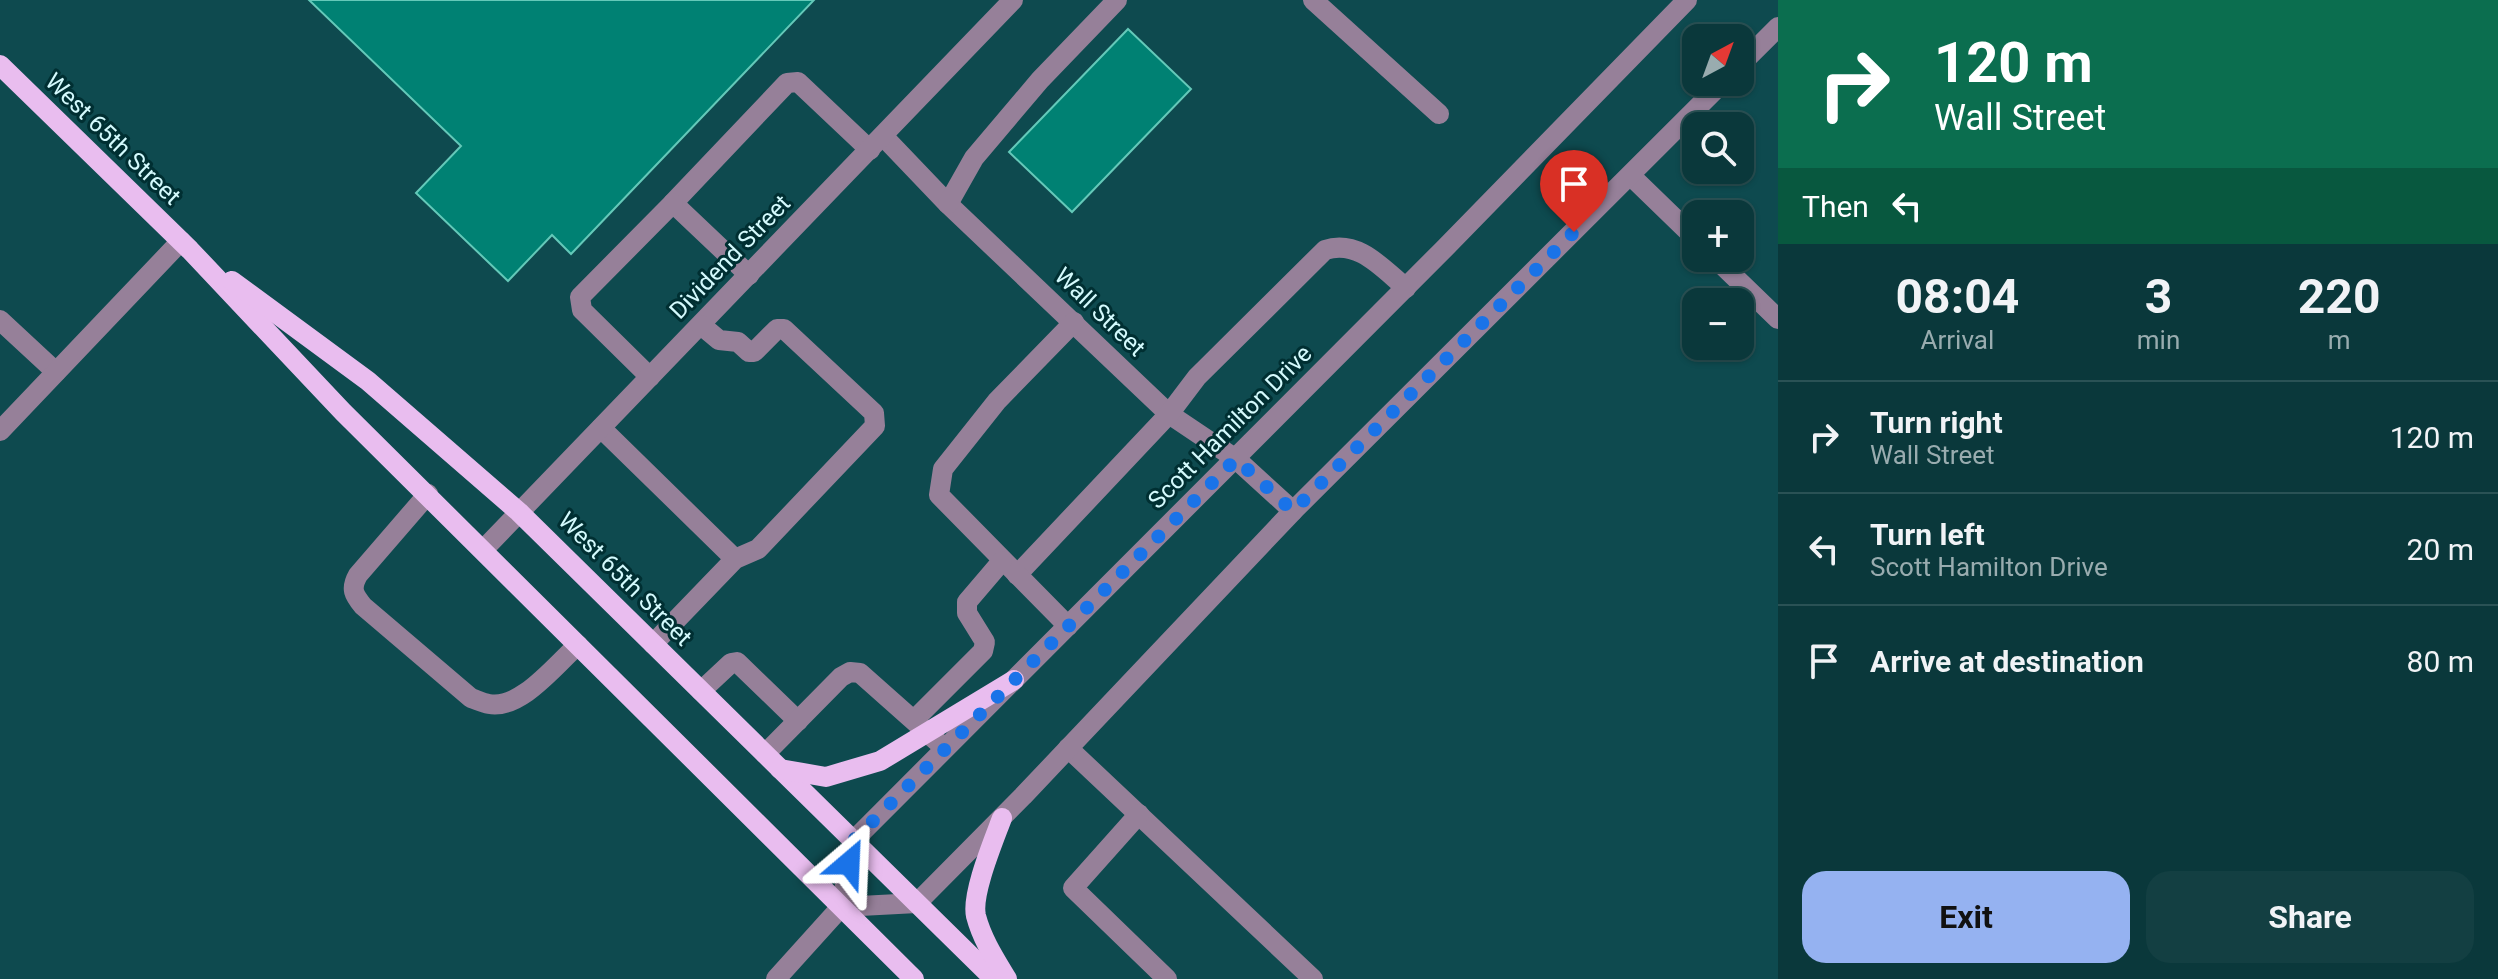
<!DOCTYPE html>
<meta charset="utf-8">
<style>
body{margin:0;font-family:Roboto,sans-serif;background:#133f42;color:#f1f3f6;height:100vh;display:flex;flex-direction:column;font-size:30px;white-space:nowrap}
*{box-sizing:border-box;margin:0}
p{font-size:26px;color:#99acaf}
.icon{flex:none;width:44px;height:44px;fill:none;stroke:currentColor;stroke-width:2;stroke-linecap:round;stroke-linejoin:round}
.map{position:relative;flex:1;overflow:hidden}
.panel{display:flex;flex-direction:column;background:#0a383b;width:720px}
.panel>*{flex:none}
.banner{background:#0b6e4f;color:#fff;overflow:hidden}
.needle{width:52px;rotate:41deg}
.tools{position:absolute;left:1682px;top:24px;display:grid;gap:16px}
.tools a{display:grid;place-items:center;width:72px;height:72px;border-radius:16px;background:#0a383b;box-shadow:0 2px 6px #0004,0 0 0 2px #2a5255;font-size:40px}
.pin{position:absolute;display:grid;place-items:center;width:68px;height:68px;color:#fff;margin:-82px -34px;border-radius:50% 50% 50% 0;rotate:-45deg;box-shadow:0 0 8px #0007}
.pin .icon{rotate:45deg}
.me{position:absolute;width:88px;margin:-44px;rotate:26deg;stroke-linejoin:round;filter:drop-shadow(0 0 6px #0008)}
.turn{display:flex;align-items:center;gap:28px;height:168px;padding:0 24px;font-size:36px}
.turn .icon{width:104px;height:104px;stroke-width:2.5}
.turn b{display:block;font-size:56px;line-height:68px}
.then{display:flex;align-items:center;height:76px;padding:0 24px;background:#0003;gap:16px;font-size:30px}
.eta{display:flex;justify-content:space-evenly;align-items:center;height:136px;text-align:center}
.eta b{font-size:48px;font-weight:700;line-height:56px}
.button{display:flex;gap:16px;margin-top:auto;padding:16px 24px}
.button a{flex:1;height:92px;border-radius:24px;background:#95b2f1;color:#111;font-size:32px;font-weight:700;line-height:92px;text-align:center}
.button a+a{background:#133f42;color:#f1f3f6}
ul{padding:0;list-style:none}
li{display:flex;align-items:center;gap:24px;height:112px;padding:0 24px;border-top:2px solid #2a5255}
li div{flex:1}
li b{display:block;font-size:30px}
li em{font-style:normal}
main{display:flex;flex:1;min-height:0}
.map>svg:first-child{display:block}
.building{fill:#008173;stroke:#64c9b9;stroke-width:2}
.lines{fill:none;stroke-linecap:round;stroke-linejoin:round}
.minor{stroke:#968099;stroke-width:20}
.major{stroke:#e9bdef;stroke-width:20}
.route{stroke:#1a73e8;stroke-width:14;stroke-dasharray:0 25.2}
.labels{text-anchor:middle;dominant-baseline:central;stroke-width:6;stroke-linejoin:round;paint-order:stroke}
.street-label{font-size:24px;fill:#d4fafd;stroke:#002f32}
</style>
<main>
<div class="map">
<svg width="1778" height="979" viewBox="0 0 1778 979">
<rect width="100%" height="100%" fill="#0e4a4f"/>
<!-- building -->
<g class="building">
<polygon points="309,0 814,0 571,254 552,235 508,281 416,193 461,146"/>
<polygon points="1128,29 1191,89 1072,212 1009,152"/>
</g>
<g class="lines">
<!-- minor -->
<g class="minor">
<polyline points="1313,0 1439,114"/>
<polyline points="1740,65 1778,27"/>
<polyline points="883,136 948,204 1169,414 1236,459 1293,511"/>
<polyline points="1631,176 1696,239"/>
<polyline points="948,204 974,158 1040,80 1117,0"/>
<polyline points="1715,258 1778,319"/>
<polyline points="749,275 673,203 787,83 798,82 870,150"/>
<polyline points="0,320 56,372"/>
<polyline points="650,377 582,310 580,297 673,203"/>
<polyline points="601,428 735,559"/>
<polyline points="0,431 181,241"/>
<path d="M 428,494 L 358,575 C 350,589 354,595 363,606 L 471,698 C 477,700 483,703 489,704 C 521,710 556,664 578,645"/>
<polyline points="483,550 1013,0"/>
<path d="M 1017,575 L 1169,414 L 1197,377 L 1325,250 C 1358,239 1382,268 1406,288"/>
<polyline points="1068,626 939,495 943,469 997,401 1074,322"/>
<polyline points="653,644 735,559 758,549 875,426 874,413 784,329 777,329 754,352 749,352 738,342 719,340 701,325"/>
<polyline points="701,691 731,663 737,662 798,721"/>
<polyline points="914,720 983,651 985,642 967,613 967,602 1002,561"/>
<polyline points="1068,748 1313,979"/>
<polyline points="765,754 841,677 850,672 860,673 940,744"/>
<polyline points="1139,814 1073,888 1167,979"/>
<polyline points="841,907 917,903 1023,796 1293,511 1723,82"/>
<polyline points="776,979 841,907 853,841 1443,250 1687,0"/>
</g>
<!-- major -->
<g class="major">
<polyline points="0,65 190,250 343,412 914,979"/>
<polyline points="232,281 368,381 519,512 994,979"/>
<polyline points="780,769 826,777 880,761 1014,680"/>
<path d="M 1002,818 C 994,840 971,894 976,916 C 982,939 995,959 1007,979"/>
</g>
</g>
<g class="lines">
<!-- route -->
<polyline class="route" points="849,863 853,841 1236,459 1293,511 1574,232"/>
</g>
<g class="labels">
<!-- street labels -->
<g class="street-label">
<text transform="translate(113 139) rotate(44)">West 65th Street</text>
<text transform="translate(730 257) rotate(-46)">Dividend Street</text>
<text transform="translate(1100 312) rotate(44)">Wall Street</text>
<text transform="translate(1230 427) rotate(-45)">Scott Hamilton Drive</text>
<text transform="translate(625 579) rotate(45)">West 65th Street</text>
</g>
</g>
</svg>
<div class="tools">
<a><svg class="needle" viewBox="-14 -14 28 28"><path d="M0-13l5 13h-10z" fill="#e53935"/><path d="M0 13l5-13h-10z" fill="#99acaf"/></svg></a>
<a><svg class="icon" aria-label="search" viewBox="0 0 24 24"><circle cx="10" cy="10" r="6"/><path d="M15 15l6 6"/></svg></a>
<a>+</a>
<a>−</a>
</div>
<div class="pin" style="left:1574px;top:232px;background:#d93025"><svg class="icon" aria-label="arrive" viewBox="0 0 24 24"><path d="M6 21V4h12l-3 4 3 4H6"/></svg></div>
<svg class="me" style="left:849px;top:863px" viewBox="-20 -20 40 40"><path d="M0-17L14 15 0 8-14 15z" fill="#1a73e8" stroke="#fff" stroke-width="4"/></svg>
</div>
<section class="panel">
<div class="banner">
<div class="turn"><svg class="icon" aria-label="right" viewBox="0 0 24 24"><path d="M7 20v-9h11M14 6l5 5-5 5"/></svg><div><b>120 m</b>Wall Street</div></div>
<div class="then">Then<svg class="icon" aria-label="left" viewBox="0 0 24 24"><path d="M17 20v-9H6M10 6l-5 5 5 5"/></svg></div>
</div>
<div class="eta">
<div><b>08:04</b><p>Arrival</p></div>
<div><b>3</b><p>min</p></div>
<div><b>220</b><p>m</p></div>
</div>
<ul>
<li><svg class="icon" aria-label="right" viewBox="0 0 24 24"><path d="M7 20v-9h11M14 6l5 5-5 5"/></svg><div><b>Turn right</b><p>Wall Street</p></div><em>120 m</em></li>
<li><svg class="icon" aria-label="left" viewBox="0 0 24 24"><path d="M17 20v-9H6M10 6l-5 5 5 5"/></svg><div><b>Turn left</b><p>Scott Hamilton Drive</p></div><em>20 m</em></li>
<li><svg class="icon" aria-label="arrive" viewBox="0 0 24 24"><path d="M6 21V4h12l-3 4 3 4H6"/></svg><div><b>Arrive at destination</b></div><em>80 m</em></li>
</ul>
<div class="button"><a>Exit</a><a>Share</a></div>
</section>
</main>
